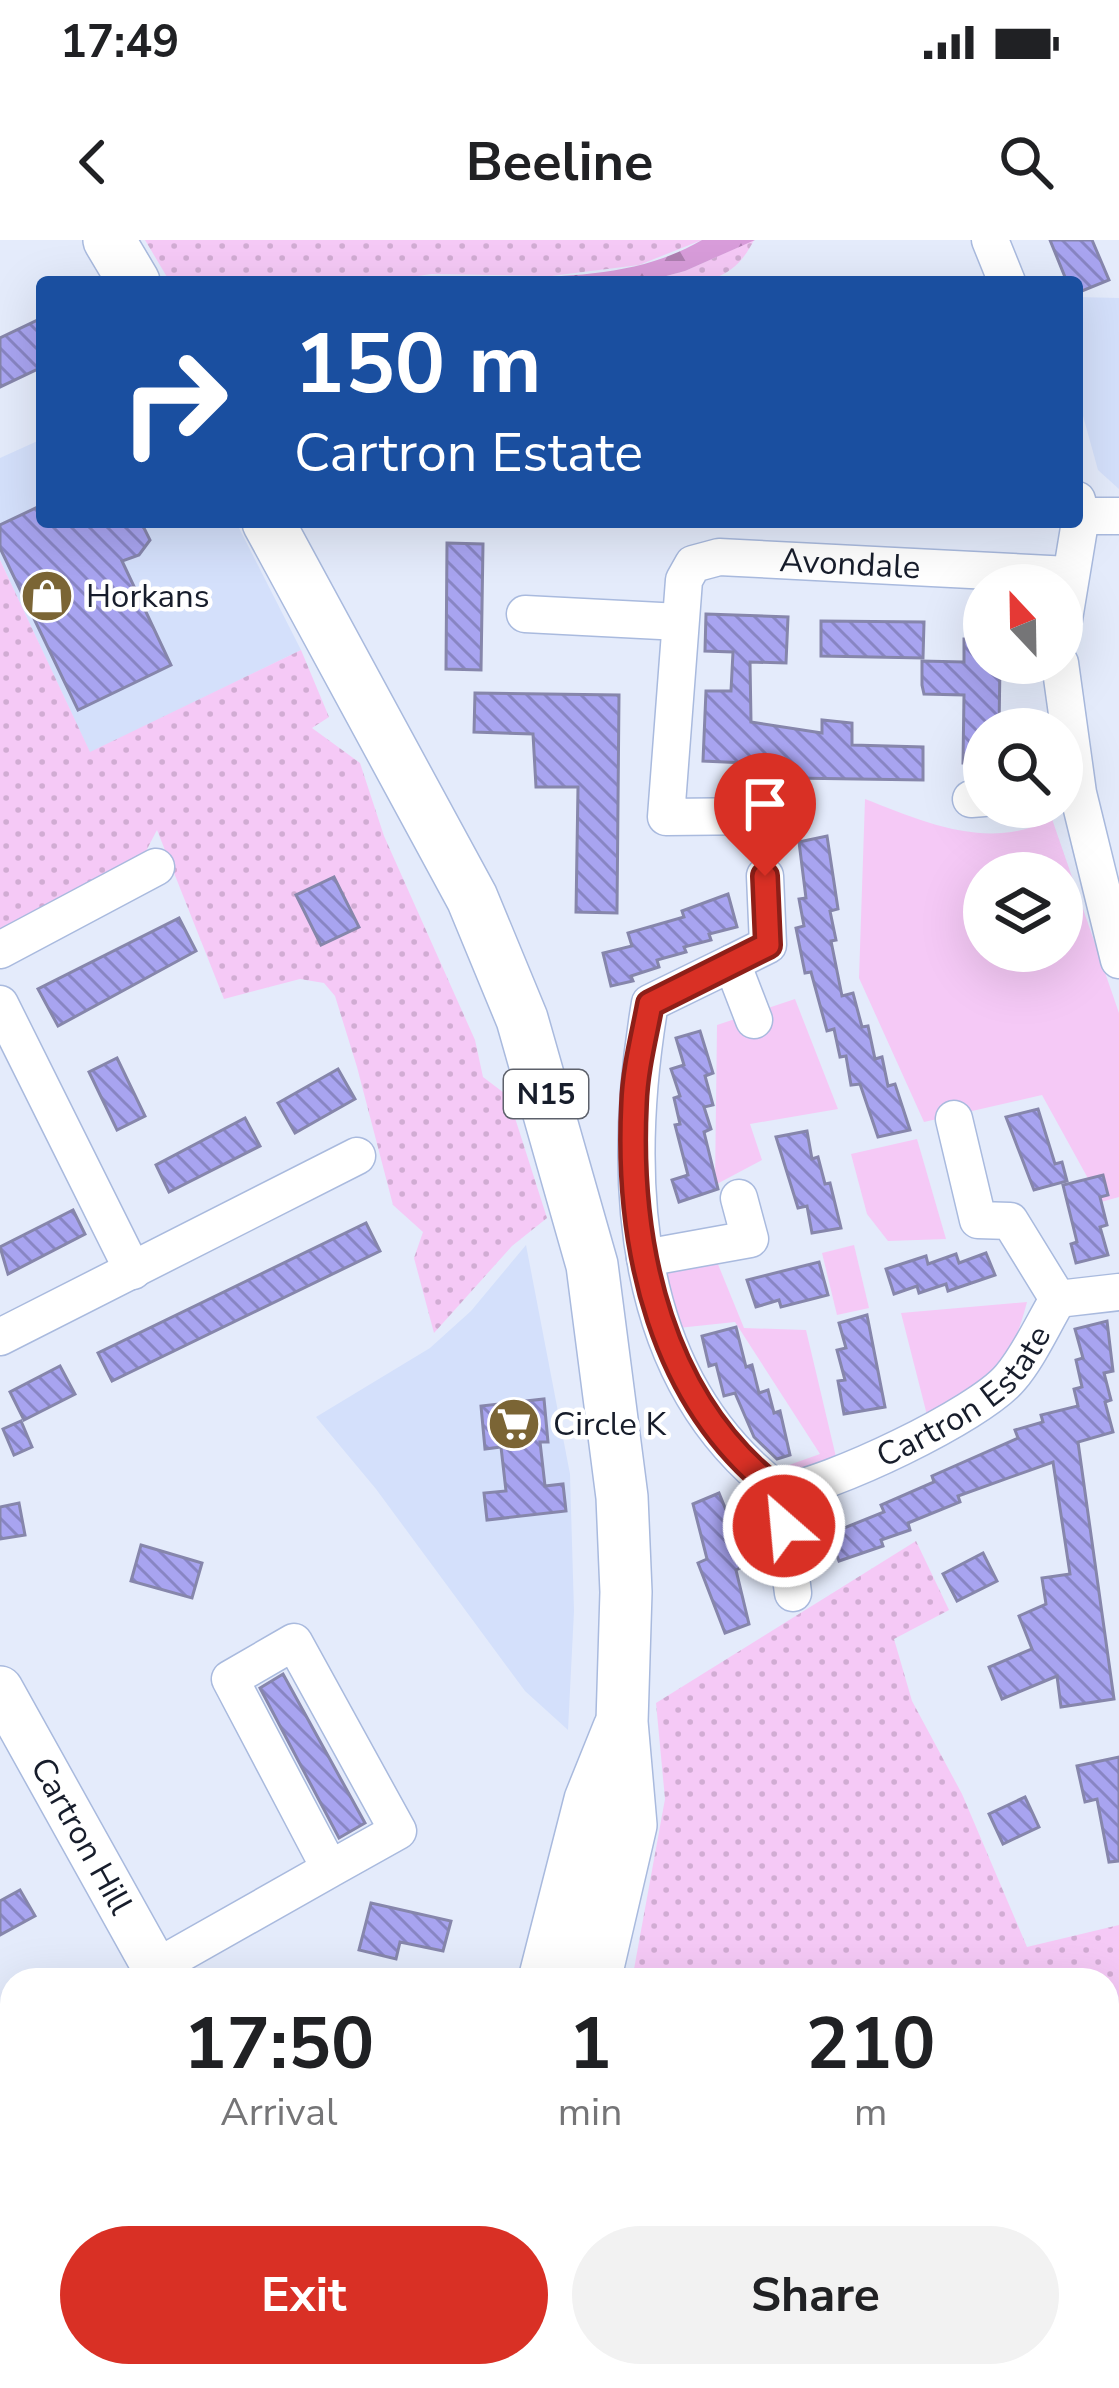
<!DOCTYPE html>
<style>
body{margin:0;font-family:"Nunito Sans",sans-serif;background:#f2f2f2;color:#202124;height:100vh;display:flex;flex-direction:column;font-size:45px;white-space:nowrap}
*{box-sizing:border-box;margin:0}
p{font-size:39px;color:#757577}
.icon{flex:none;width:66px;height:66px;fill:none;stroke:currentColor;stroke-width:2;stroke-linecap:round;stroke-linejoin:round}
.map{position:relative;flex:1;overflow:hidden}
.panel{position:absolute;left:0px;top:1728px;width:1119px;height:420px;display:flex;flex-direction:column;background:#fff;border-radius:36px 36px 0 0;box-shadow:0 12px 48px #0002}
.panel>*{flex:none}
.hud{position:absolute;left:36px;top:36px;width:1047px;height:252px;border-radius:12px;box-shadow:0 12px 48px #0002;background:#1a4fa0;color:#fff;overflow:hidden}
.needle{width:78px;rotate:338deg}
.tools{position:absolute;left:963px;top:324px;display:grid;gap:24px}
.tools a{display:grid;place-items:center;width:120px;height:120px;border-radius:50%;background:#fff;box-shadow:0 12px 48px #0002;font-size:60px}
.pin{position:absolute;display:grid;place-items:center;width:102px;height:102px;color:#fff;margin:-123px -51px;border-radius:50% 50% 50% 0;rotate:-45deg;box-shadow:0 0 12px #0007}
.pin .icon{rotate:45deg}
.me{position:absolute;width:132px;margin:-66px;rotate:333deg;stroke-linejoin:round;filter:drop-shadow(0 0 9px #0008)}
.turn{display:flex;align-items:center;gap:42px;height:252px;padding:0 60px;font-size:54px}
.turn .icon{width:156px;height:156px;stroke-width:2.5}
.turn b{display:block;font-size:84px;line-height:102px}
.eta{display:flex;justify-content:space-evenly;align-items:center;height:204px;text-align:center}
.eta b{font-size:72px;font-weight:700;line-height:84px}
.action{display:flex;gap:24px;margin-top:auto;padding:24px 60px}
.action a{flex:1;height:138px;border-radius:72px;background:#d93025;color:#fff;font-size:48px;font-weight:700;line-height:138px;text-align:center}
.action a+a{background:#f2f2f2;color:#202124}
.status{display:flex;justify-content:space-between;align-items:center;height:84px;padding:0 60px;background:#fff;direction:ltr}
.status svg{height:33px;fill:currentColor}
header{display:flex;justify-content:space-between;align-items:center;height:156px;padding:0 60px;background:#fff;font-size:54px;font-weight:700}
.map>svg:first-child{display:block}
.built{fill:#d4e0fb}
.grass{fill:url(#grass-dots)}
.forest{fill:url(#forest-firs)}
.green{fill:#f5c9f6;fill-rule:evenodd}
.water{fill:#6eae72;stroke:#54825d;stroke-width:3}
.building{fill:url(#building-back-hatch);stroke:#8686ab;stroke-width:3}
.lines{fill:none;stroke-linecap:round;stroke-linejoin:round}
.minor-casing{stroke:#a9bade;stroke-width:39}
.major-casing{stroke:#a9bade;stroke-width:48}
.highway-casing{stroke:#a9bade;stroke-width:54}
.minor{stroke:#fff;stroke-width:36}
.major{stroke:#fff;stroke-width:45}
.highway{stroke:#fff;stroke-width:51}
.route-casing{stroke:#8d1f18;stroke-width:30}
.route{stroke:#d93025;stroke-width:21}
.labels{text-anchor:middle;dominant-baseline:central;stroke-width:9;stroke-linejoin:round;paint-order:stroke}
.shield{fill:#fff;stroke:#5d616b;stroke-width:3}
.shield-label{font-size:30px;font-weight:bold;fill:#171d2b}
.street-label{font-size:33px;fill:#171d2b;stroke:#fff}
.poi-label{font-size:33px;fill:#171d2b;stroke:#fff;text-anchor:start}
</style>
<div class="status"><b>17:49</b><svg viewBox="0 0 49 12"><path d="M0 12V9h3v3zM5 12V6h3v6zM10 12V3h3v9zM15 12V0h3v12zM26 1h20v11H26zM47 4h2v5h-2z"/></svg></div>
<header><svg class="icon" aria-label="back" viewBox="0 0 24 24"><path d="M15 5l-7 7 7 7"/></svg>Beeline<svg class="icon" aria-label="search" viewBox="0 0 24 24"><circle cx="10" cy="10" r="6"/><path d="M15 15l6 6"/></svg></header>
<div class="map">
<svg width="1119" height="2148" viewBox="0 0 1119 2148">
<defs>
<pattern id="grass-dots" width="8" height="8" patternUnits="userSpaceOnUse" patternTransform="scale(3)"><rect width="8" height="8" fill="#f5c9f6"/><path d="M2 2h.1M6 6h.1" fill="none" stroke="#d1acd3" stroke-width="1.8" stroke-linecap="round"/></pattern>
<pattern id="forest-firs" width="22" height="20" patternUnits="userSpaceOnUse" patternTransform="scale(3)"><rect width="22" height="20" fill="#d89cda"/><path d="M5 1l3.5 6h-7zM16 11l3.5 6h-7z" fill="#ae7fb1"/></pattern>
<pattern id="building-back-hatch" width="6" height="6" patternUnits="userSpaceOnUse" patternTransform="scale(3)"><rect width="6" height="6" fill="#a8a4f0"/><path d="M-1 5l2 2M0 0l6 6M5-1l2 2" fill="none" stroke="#8885c3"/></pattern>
</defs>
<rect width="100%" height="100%" fill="#e4ebfb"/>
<!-- built -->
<g class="built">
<polygon points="1077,57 1119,58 1119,249 1098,230 1077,154"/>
<polygon points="42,199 42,282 236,282 301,410 90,513 0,320 0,218"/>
<polygon points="526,1005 570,1234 574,1371 568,1490 525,1451 376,1249 316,1177 430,1108 471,1071"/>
<polygon points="1107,2042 1119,2042 1119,2128 1107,2132"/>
<polygon points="590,2136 1095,2136 1054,2148 592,2148"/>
</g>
<!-- grass -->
<g class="grass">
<polygon points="145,0 702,0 639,25 551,36 432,34 373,42 170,42"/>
<path d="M 754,0 C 729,50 693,42 644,42 L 685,31 Z"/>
<polygon points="0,320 90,512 301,410 329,477 312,488 360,523 384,596 475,800 483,837 508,856 547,978 512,1006 434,1093 414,1018 423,992 393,965 357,827 335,756 324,743 300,739 224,759 157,590 145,613 0,691"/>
<polygon points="916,1301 949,1370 894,1399 912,1461 962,1554 1027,1707 1119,1685 1119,1992 1107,1991 1107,1740 632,1740 665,1559 656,1463"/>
</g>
<!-- forest -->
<path class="forest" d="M 702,0 L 755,0 L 685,31 L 644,42 L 373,42 C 479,27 605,57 702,0 Z"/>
<!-- green -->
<g class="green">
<path d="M 865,559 C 927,583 988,611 1052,579 L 1119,773 L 1119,957 L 1101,962 L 1042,855 L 924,882 L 859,738 ZM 984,633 L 1062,633 L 1062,711 L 984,711 Z"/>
<polygon points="795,759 838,869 750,884 762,920 715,945 717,785"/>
<polygon points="917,899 946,999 888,1001 867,974 851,914"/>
<polygon points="854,1005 869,1068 837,1075 822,1013"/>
<polygon points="715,1017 744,1088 806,1090 836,1217 794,1241 775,1230 820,1214 735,1082 678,1088 662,1026"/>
<path d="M 1027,1062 C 1008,1135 988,1139 927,1175 L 901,1073 Z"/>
</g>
<!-- water -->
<g class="water">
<polygon points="12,2096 12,2136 233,2136 237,2148 0,2148 0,2100"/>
<polygon points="324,2136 590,2136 591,2143 576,2148 570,2141 504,2148 284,2148"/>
</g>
<!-- building -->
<g class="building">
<polygon points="1050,0 1092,0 1109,40 1077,53 1077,42 1067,42"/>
<polygon points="42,78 42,127 0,147 0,98"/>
<polygon points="42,265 42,282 141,282 150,300 139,315 122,321 171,425 78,470 0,308 0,285"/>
<polygon points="447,303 483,304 481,430 446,429"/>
<polygon points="706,374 788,377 786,423 750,422 751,482 822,493 822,480 852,483 852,505 923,507 923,540 792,538 792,525 703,521 706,451 731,451 733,412 705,411"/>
<polygon points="821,381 924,382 923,418 821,416"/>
<polygon points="964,399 984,399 984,423 1000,423 999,489 984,489 984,523 963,523 964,455 924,454 922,445 922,421 964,422"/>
<polygon points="475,453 619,455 617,673 576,672 578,547 536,547 533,494 474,492"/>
<polygon points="827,596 838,669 830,671 836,700 831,701 842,756 853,753 862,787 868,786 875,819 882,817 888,846 895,844 910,890 878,897 860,844 851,845 846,816 840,817 834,789 827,791 811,732 805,733 796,688 804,686 799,659 806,658 799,602"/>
<polygon points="334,637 359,687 321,705 296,655"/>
<polygon points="728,654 737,687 709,694 711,700 684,707 686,712 657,720 659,727 631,736 633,741 611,746 603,713 632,706 628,693 684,677 682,671"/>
<polygon points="179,678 196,711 58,786 38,749"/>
<polygon points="700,791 713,833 705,836 713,865 704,867 711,889 704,892 718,949 679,962 672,940 688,935 675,885 680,884 674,858 680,856 671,829 684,825 676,798"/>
<polygon points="117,818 145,876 117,890 89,832"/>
<polygon points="338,829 355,859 295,893 278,863"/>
<polygon points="1038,869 1055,924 1062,922 1067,941 1034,950 1006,877"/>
<polygon points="245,878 260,906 169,952 156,925"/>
<polygon points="807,891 812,919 818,917 825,944 830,943 841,988 812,993 807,966 798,968 776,897"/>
<polygon points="1103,935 1108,955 1100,957 1107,985 1100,987 1108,1015 1076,1023 1071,1004 1077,1002 1063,945"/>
<polygon points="73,970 85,994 8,1034 0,1007"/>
<polygon points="366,983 380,1011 112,1141 98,1113"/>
<polygon points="986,1013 995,1035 948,1051 946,1044 919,1053 917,1046 894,1054 886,1029 926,1016 928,1024 956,1014 959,1023"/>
<polygon points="819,1022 828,1055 781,1067 779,1060 756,1067 747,1040"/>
<polygon points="867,1075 885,1167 844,1174 838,1141 845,1140 837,1110 846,1108 839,1083"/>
<polygon points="1107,1081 1113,1131 1104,1133 1111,1160 1105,1162 1113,1192 1078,1202 1114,1459 1061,1467 1057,1436 1002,1459 989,1427 1032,1409 1019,1376 1046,1364 1042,1338 1070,1334 1053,1222 958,1256 960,1262 908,1283 910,1290 881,1300 883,1306 839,1321 829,1294 884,1272 881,1265 934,1242 932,1236 1018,1198 1015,1190 1043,1182 1041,1175 1078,1166 1074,1149 1082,1147 1076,1120 1083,1118 1075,1089"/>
<polygon points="736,1087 746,1127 752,1125 759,1153 768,1150 774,1173 780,1171 790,1215 777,1219 754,1197 735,1153 724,1156 716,1124 709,1126 702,1096"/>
<polygon points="60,1126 75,1154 24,1180 10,1152"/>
<polygon points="544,1159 548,1202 540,1202 545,1246 563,1244 566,1271 487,1280 484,1253 506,1251 501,1207 485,1209 481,1166"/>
<polygon points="21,1181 32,1207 14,1215 3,1189"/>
<polygon points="719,1253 737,1297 731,1300 742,1327 736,1330 749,1384 725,1393 698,1323 707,1319 693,1264"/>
<polygon points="19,1263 25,1295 0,1299 0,1267"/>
<polygon points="141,1305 202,1323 192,1358 131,1341"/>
<polygon points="983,1313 997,1341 957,1361 943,1334"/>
<polygon points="283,1434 365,1583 339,1598 260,1448"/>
<polygon points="1119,1517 1119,1621 1109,1622 1097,1559 1085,1562 1077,1526"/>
<polygon points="1025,1557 1039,1587 1003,1604 989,1574"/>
<polygon points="20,1650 35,1676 0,1695 0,1661"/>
<polygon points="371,1663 451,1681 443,1711 400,1702 396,1719 359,1710"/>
</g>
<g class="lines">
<!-- minor casing -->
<g class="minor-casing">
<g id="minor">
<polyline points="990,0 1007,42"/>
<polyline points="1081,276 1119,276"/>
<polyline points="525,374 680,382"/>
<polyline points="1062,391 1081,276 1077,260"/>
<polyline points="1060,423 1078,553 1119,720"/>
<polyline points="971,559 984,558"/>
<path id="s1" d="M 765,576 L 666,577 L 684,340 L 693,324 L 719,317 L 1069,335"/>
<polyline points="0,710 156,627"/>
<polyline points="732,723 768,705 765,636"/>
<polyline points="0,764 133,1031"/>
<path id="s2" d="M 754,780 L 732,723 L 650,763 C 621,936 628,1138 780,1252 C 828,1247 979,1175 1010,1138 C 1029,1116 1043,1084 1058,1059 L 1119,1052"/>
<polyline points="954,879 978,980 1010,981 1058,1059"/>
<polyline points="645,1018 750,999 739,958"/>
<polyline points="0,1097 357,916"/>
<polyline points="780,1252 793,1353"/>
<polyline points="155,1728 330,1629 230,1439 294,1402 398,1591 330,1629"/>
</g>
</g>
<!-- major casing -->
<g class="major-casing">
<g id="major">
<path id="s3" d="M 0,1449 L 162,1740"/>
</g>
</g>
<!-- highway casing -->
<g class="highway-casing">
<g id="highway">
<polyline points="109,0 134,42"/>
<polyline points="268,282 472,658 522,779 592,1025 622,1257 626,1352 622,1482 631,1585 595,1740"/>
<polyline points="544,1740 590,1560 619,1488"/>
<polyline points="455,2148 457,2136"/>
<polyline points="508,2148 510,2136"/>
</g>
</g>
<!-- minor -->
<use href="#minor" class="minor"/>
<!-- major -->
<use href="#major" class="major"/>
<!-- highway -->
<use href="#highway" class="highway"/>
</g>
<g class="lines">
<!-- route casing -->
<g class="route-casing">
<path id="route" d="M 765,636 L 768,705 L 650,764 C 644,796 635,830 634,864 C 627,1007 661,1163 780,1252 L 784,1286"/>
</g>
<!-- route -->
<use href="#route" class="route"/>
</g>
<!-- icons -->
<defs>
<g id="shop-disc" transform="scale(2.7)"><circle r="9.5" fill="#7b6535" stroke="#fff"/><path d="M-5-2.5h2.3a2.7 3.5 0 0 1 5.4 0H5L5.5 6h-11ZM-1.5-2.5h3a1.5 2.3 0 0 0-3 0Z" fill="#fff"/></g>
<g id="supermarket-disc" transform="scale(2.7)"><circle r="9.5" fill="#7b6535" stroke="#fff"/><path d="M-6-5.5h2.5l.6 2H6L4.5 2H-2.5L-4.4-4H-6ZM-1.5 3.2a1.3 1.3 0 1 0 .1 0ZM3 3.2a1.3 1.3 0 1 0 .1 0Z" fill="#fff"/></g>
</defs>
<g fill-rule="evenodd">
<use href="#shop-disc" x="47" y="356"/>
<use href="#supermarket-disc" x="514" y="1184"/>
</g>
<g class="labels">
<!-- shield labels -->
<rect class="shield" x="504" y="830" width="84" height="48" rx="9"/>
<g class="shield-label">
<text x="546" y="854">N15</text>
</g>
<!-- street labels -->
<g class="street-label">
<text stroke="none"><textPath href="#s1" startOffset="513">Avondale</textPath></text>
<text stroke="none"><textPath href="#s2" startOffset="897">Cartron Estate</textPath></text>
<text stroke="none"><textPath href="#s3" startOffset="168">Cartron Hill</textPath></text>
</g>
<!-- poi labels -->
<g class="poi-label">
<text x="86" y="356">Horkans</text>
<text x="553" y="1184">Circle K</text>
</g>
</g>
</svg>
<div class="tools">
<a><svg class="needle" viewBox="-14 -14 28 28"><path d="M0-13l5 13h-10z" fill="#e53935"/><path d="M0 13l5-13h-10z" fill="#757577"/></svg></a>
<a><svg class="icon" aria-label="search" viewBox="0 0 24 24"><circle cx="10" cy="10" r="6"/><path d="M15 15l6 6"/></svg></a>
<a><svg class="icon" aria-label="layers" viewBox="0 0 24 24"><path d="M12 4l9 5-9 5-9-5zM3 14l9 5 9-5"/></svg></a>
</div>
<div class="pin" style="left:765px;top:636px;background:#d93025"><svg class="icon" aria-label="arrive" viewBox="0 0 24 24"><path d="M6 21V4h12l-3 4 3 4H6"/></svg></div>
<svg class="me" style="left:784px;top:1286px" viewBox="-20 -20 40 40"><circle r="17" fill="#d93025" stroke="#fff" stroke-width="3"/><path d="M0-11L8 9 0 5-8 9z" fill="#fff"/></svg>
<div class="hud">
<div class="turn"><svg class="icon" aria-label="right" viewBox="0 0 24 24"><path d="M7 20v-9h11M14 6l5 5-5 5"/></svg><div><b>150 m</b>Cartron Estate</div></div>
</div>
<section class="panel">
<div class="eta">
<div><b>17:50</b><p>Arrival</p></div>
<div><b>1</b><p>min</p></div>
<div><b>210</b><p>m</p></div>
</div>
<div class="action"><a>Exit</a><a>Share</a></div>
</section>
</div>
